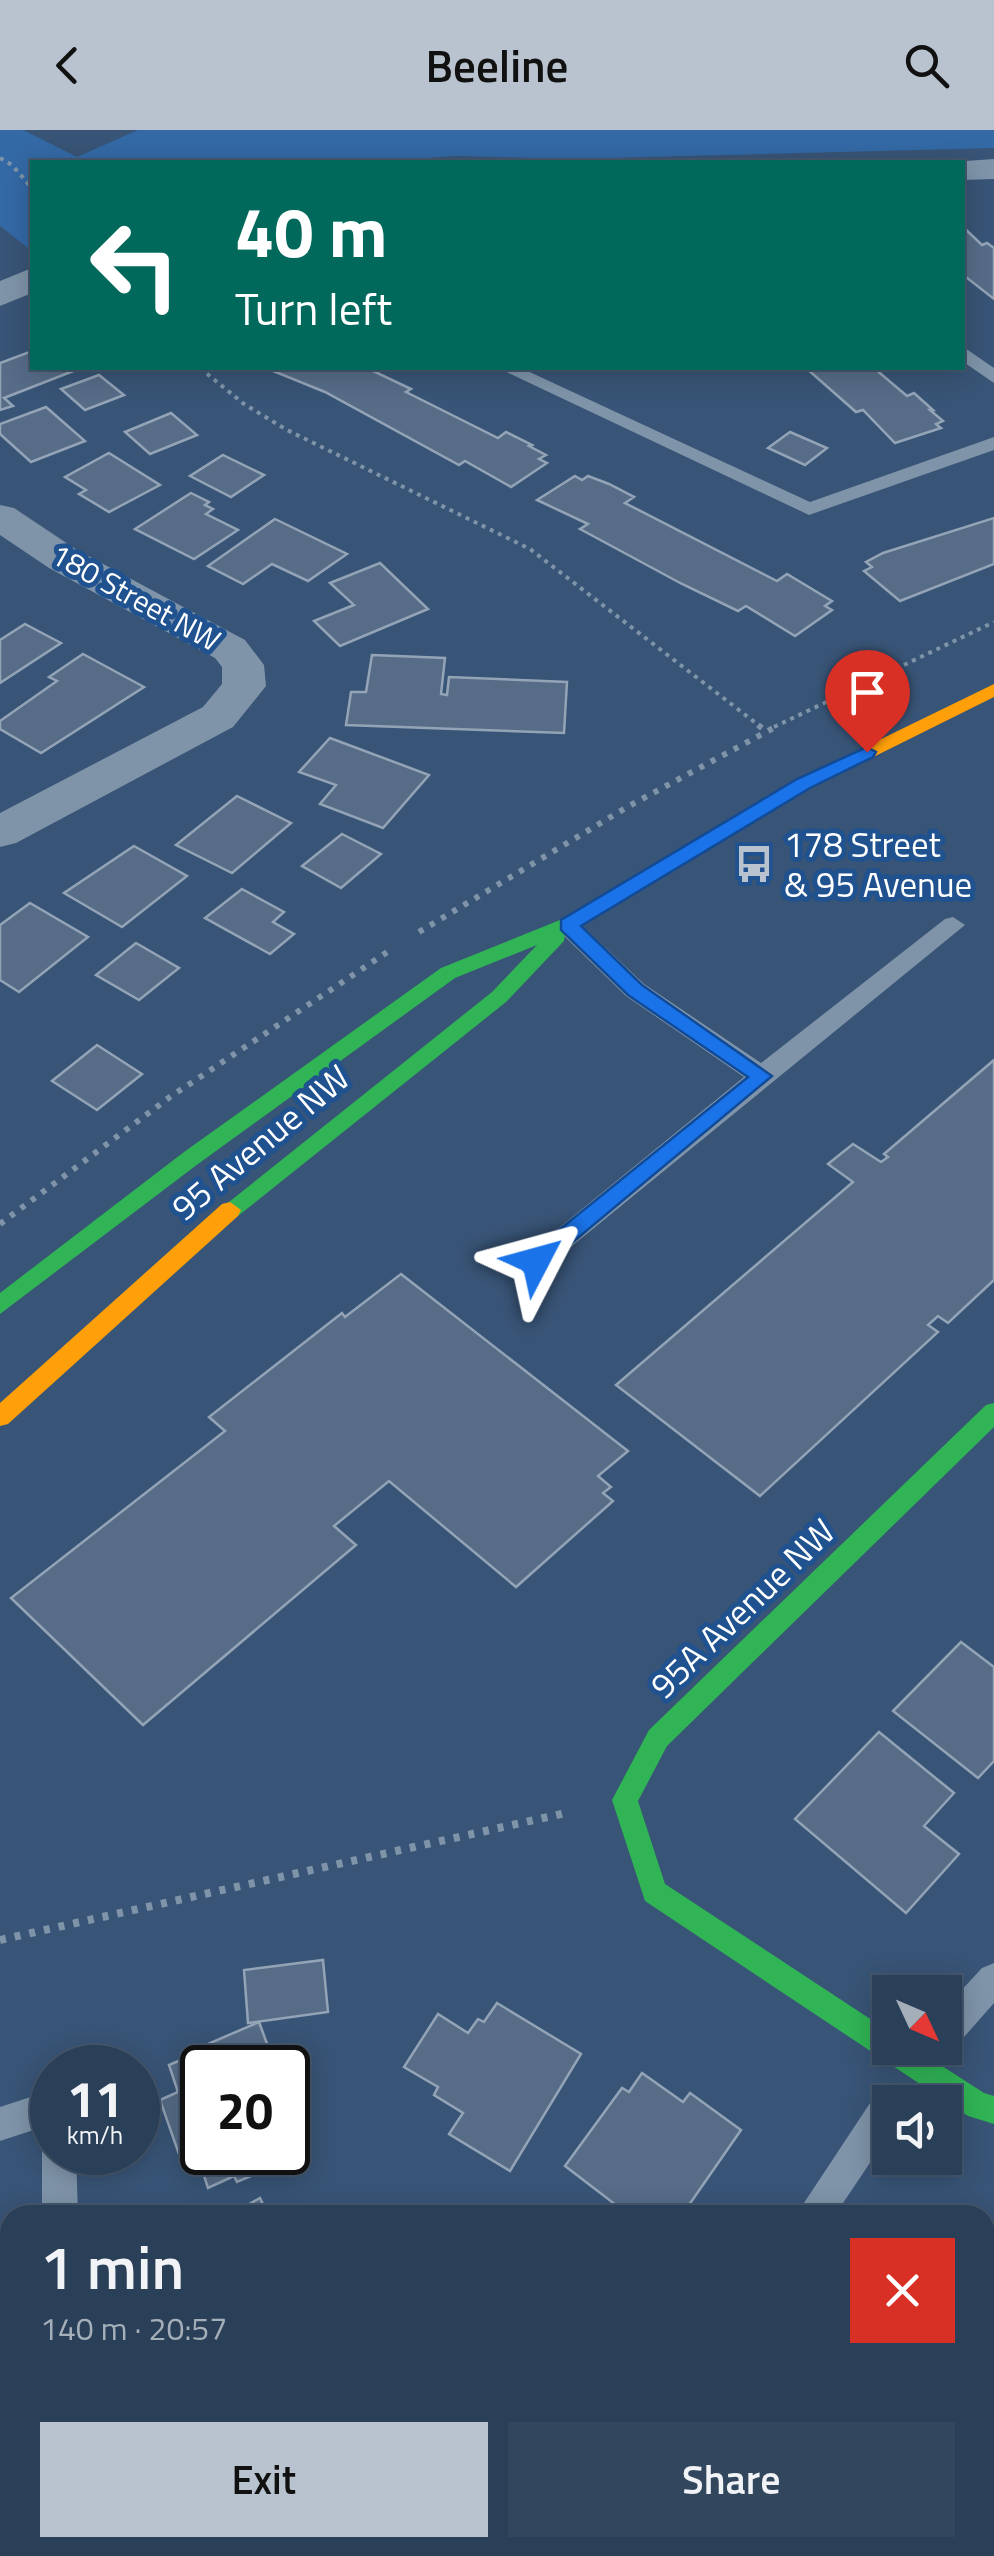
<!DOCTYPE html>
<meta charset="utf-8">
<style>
body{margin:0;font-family:"Titillium Web",sans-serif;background:#32465e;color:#f1f3f6;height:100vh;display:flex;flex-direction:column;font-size:38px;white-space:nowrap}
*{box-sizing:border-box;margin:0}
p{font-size:32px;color:#a5afba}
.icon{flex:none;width:55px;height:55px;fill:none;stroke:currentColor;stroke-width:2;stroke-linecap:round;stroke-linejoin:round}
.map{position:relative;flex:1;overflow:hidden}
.panel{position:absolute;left:0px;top:2075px;width:995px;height:352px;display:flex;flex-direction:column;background:#2a3f58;border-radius:30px 30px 0 0;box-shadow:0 5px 25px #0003,0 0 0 2px #46586e}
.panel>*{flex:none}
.top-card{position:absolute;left:30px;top:30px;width:935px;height:210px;border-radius:0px;box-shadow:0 5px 25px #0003,0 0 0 2px #46586e;background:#00695c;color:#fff;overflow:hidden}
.needle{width:65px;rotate:134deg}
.controls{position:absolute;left:872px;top:1845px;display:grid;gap:20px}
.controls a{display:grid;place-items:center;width:90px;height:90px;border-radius:0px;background:#2a3f58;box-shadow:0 5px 25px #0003,0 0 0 2px #46586e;font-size:50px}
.speed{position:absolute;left:30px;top:1915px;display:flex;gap:20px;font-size:50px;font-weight:700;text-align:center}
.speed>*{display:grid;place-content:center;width:130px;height:130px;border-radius:50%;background:#2a3f58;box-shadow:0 5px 25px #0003,0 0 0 2px #46586e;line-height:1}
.speed small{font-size:25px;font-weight:400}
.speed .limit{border:5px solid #111;border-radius:15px;background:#fff;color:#111}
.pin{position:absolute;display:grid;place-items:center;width:85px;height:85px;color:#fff;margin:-102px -42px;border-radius:50% 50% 50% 0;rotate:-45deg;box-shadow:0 0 10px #0007}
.pin .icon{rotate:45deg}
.me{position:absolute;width:110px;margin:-55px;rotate:51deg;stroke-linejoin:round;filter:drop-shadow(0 0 8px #0008)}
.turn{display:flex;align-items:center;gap:35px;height:210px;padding:0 40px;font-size:45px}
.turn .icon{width:130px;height:130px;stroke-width:2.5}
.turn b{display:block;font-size:70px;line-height:85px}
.round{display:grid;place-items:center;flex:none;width:105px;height:105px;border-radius:0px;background:#32465e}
.summary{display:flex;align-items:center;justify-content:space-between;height:170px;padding:0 40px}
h1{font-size:60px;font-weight:600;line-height:75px}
.primary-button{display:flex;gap:20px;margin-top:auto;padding:20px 40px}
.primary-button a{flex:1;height:115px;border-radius:0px;background:#b9c3cf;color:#111;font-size:40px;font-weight:600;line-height:115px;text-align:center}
.primary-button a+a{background:#32465e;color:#f1f3f6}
header{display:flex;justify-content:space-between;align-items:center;height:130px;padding:0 40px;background:#b9c3cf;color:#111;font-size:45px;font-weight:600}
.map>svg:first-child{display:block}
.green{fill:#3369a5}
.building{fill:#566c87;stroke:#94a4b7;stroke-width:2.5}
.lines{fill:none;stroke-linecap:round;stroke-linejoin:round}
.path-far2{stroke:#7f94a9;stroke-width:4;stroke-dasharray:4 5;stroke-linecap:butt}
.path-far1{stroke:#7f94a9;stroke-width:6;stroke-dasharray:5 8;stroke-linecap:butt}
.path{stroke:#7f94a9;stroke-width:8;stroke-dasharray:6 9;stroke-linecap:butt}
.lane{fill:#7f94a9;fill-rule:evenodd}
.street{fill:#7f94a9;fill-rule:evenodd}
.fast{fill:#30b455;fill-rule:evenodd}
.slow{fill:#ff9f0a;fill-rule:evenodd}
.route{fill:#1a73e8;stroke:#114b97;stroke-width:2.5}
.labels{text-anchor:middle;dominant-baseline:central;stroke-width:10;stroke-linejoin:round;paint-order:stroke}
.far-street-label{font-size:30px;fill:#fff;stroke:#1f528f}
.poi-label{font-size:35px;fill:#fff;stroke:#1f528f;text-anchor:start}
.street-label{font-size:35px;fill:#fff;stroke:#1f528f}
</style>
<header><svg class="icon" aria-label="back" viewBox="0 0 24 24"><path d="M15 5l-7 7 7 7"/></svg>Beeline<svg class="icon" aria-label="search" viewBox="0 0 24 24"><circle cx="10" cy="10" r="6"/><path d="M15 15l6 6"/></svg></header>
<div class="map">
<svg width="994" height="2426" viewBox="0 0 994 2426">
<rect width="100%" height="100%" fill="#385476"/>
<!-- green -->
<polygon class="green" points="0,0 23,0 77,27 138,0 994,0 994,18 572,29 457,26 360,32 32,32 32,121 0,96"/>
<!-- building -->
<g class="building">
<polygon points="962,96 982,115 987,113 994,118 994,169 962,144"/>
<polygon points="32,221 32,238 81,238 4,268 13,276 0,280 0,233"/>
<polygon points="280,238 367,238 411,259 406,262 498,308 506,302 532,315 529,316 546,325 539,329 547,333 511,357 465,331 459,335 325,262 273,241"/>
<polygon points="806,238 874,238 907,266 914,263 933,280 930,280 943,291 936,294 941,298 895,313 863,280 856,282"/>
<polygon points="99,245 124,265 85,280 61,259"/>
<polygon points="46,277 85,311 31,332 0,304 0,294"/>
<polygon points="171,283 197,305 150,324 125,302"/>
<polygon points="790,302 827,318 805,335 768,318"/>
<polygon points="109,323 160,355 109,382 79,364 86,360 65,347"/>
<polygon points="223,325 264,345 231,367 190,346"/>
<polygon points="575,346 582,350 588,346 609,354 634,367 625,373 777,451 787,444 832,471 825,476 832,480 795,506 746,476 738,481 682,454 580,399 588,394 537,370"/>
<polygon points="191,363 209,372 205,375 213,379 206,384 238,400 194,429 135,399"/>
<polygon points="994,388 994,434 900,471 864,441 872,437 866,432 883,423"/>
<polygon points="275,389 347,424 308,451 272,434 243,454 208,436"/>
<polygon points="380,433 428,479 340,516 314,491 354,475 330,453"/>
<polygon points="25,494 61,513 0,553 0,510"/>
<polygon points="83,524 144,557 41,623 0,599 0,591 57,551 49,547"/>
<polygon points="372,525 445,528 441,564 447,565 449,547 567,552 564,603 346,595 351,562 366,562"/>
<polygon points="330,608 429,645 383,698 320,674 336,655 299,642"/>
<polygon points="237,666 291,693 232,743 176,715"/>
<polygon points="342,704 381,724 341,758 302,736"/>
<polygon points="134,716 187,746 122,797 64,763"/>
<polygon points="242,759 284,782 273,792 294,804 270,824 205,788"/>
<polygon points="30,773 88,807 19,862 0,850 0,795"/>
<polygon points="136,813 179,838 139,870 96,845"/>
<polygon points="97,915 142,944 97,980 52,951"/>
<polygon points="994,930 994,1150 948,1193 938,1186 928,1195 938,1202 760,1366 616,1255 853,1052 828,1034 853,1014 881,1032 888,1027 884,1024"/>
<polygon points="401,1144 628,1321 598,1346 611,1357 603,1363 613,1371 516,1457 389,1351 334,1396 356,1415 143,1595 11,1468 225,1301 209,1287 342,1183 345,1187"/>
<polygon points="961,1512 994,1537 994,1631 978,1648 893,1581"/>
<polygon points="879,1602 954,1663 924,1696 959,1724 906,1783 795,1689"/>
<polygon points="323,1830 328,1882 248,1893 244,1840"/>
<polygon points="497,1873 581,1924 510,2041 449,2004 463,1983 434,1965 438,1957 404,1937 438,1884 468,1903 478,1889 484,1892"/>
<polygon points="259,1892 276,1938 202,1938 202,2022 288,2022 288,1969 307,2022 237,2052 234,2046 208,2058 197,2024 181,2030 160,1970 178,1962 169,1935 188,1927 187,1923"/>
<polygon points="642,1943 683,1972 690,1963 741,2000 682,2085 629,2085 565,2036 622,1958 629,1962"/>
<polygon points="260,2068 268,2085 230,2085"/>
<polygon points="985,2152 994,2158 994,2268 985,2282"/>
<polygon points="9,2320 10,2418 78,2418 80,2420 75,2426 0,2426 0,2329"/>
<polygon points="793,2418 942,2418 937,2426 790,2426"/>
</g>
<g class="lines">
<!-- path-far2 -->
<g class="path-far2">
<polyline points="0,28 12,35 32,58"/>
<polyline points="200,238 244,274 287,300 530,419 761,597"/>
<polyline points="774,597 994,492"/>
</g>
<!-- path-far1 -->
<g class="path-far1">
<polyline points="758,595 767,602"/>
<polyline points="419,802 629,676 779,595"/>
<polyline points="0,1094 170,967 392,819"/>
</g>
<!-- path -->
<polyline class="path" points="0,1810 570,1682"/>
<!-- lane -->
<g class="lane">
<polygon points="962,216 994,238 994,253 962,231"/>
<polygon points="498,238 521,238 810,372 994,307 994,320 809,385"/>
<polygon points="567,787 575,789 644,854 761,933 945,789 953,787 965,795 545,1138 536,1141 527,1138 523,1131 527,1124 744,947 626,866 559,801 555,795"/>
<polygon points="994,1833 994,1873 957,1915 945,1919 940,1918 945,1918 945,1878 982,1838"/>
<polygon points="890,1956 902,1961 907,1972 890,1972 890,2003 835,2085 796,2085 878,1961"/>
<polygon points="52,1960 52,1994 0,2011 0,1977"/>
<polygon points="52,2007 52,2022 76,2022 78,2085 42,2085 42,2022 47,2010"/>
<polygon points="0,2198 10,2202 10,2239 0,2235"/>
<polygon points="237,2418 282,2418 285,2426 240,2426"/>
<polygon points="565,2418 606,2418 603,2426 562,2426"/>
</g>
<!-- street -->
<g class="street">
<polygon points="994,29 994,49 962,50 962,32 951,32"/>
<polygon points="32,138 32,163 0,176 0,151"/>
<polygon points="0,375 14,378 77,420 245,510 264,535 266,556 233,597 16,713 0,717 0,683 203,577 222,554 222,537 215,528 49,438 0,405"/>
</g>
<!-- fast -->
<g class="fast">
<polygon points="631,750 638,752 638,762 565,803 564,811 506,872 238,1086 230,1088 219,1080 492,862 537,815 455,848 198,1034 0,1184 0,1163 184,1022 441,838 560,790"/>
<polygon points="994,1273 994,1297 667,1616 638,1671 665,1754 890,1902 890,1918 914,1918 984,1963 994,1966 994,1994 968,1986 645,1771 612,1670 649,1600 986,1275"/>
</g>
<!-- slow -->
<g class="slow">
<polygon points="994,554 994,567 811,658 638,762 624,762 621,757 797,650"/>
<polygon points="230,1072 241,1080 238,1086 8,1294 0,1296 0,1273 222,1074"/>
</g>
</g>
<!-- route -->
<polygon class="route" points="867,617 876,622 873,627 810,658 581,796 642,855 772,946 543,1137 528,1137 524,1131 528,1125 748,947 628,865 561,800 561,790 797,649"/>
<!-- icons -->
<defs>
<g id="bus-bare" transform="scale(3)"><path d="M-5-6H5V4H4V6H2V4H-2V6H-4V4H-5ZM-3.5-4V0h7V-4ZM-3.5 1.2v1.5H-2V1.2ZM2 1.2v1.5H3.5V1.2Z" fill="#b9c3cf" stroke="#1f528f" stroke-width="2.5" paint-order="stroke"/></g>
</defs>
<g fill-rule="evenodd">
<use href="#bus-bare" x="754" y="734"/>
</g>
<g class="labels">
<!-- far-street labels -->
<g class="far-street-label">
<text transform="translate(136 467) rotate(29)">180 Street NW</text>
</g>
<!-- poi labels -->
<g class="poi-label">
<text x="784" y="714">178 Street<tspan x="784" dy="40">&amp; 95 Avenue</tspan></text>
</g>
<!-- street labels -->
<g class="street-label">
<text transform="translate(260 1012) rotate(-40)">95 Avenue NW</text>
<text transform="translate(742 1478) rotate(-44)">95A Avenue NW</text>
</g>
</g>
</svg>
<div class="controls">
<a><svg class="needle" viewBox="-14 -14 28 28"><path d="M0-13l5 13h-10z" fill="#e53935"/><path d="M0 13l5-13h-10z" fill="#a5afba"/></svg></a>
<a><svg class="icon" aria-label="sound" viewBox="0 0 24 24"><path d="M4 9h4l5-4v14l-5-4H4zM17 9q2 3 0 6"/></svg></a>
</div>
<div class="speed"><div>11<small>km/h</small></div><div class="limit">20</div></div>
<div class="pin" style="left:867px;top:622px;background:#d93025"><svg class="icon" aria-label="arrive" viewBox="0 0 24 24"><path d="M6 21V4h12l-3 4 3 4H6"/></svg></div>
<svg class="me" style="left:536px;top:1131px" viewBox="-20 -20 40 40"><path d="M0-17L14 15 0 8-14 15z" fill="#1a73e8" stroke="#fff" stroke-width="4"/></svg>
<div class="top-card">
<div class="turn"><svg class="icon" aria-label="left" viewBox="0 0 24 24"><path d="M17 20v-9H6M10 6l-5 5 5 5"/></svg><div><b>40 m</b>Turn left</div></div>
</div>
<section class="panel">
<div class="summary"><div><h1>1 min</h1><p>140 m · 20:57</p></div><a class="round" style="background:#d93025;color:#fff"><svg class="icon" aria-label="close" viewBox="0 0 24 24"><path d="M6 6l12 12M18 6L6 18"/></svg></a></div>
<div class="primary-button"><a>Exit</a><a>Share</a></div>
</section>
</div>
